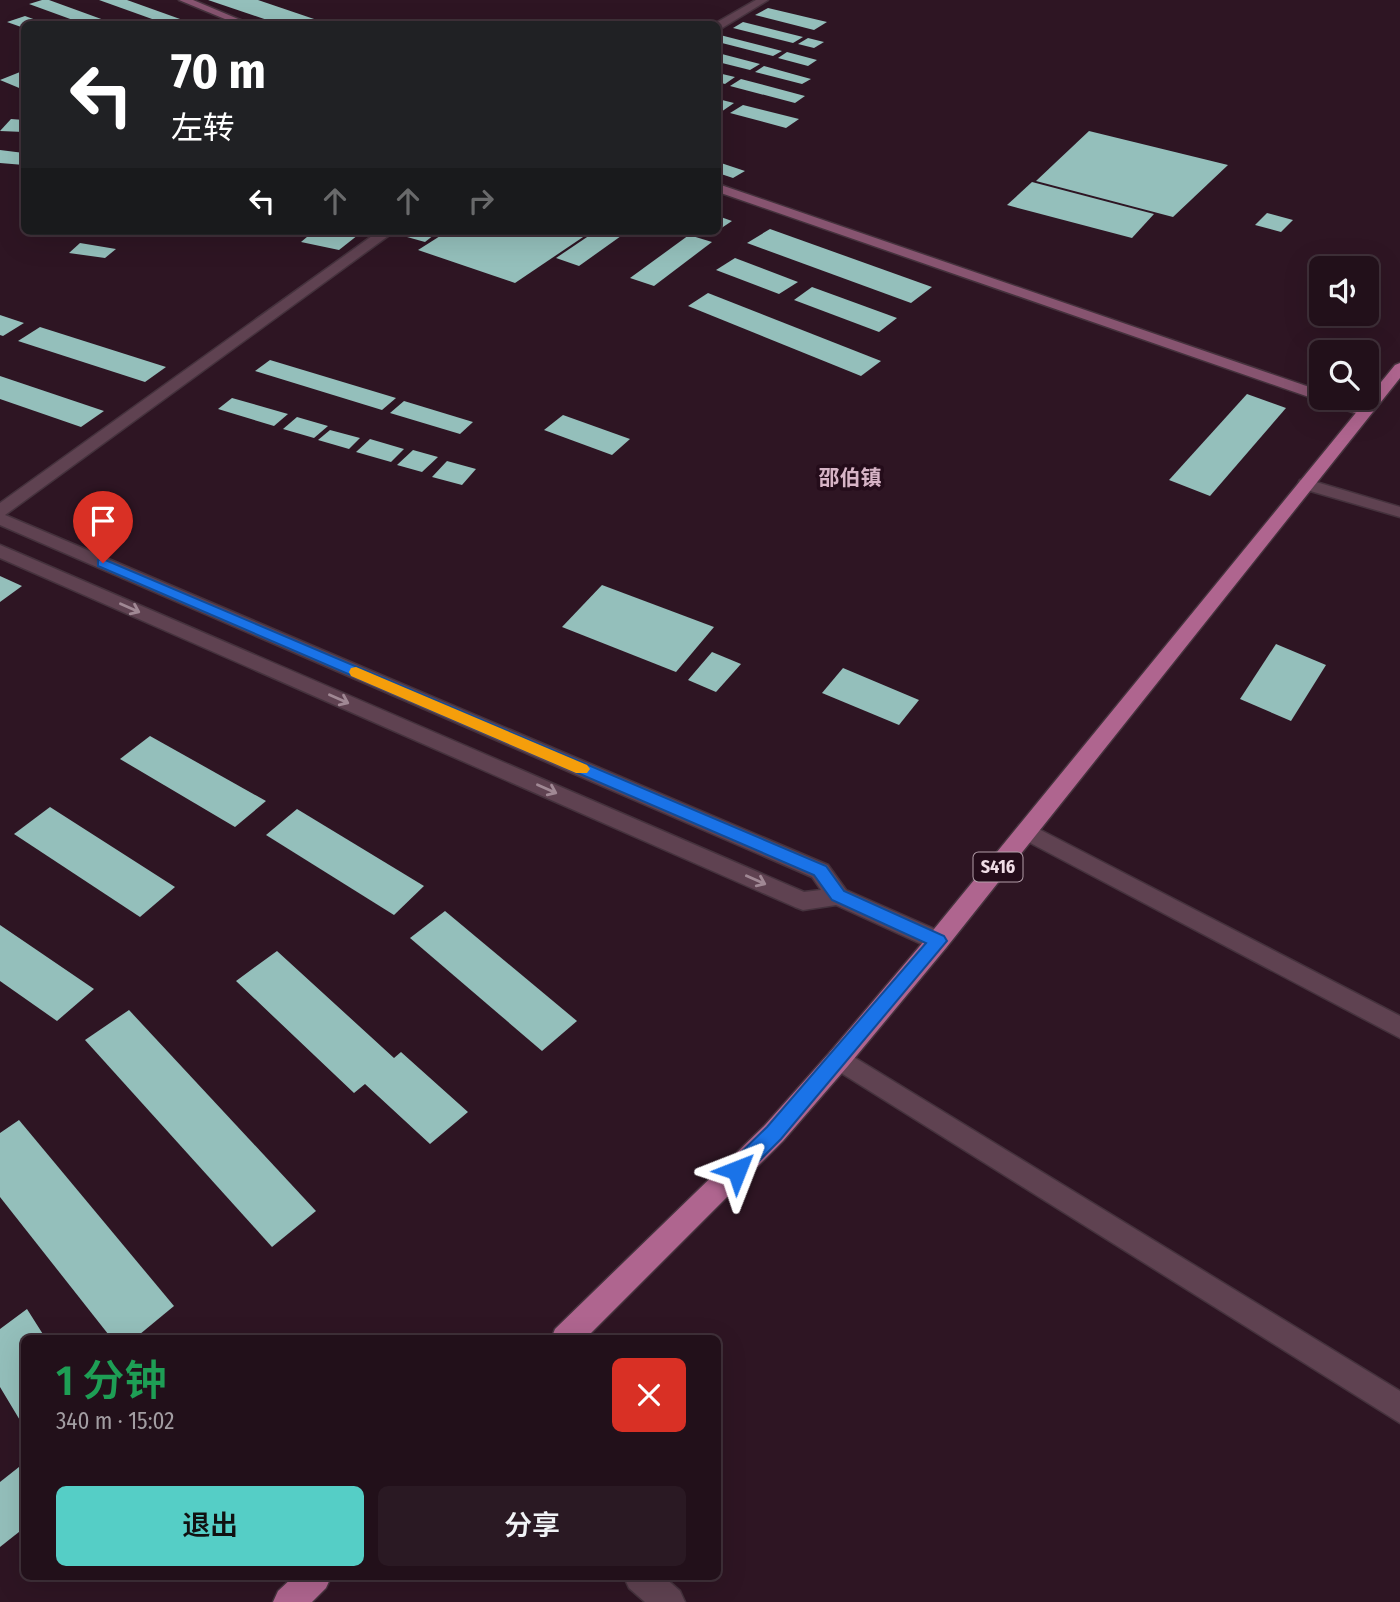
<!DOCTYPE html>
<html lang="zh">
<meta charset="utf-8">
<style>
body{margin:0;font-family:"Fira Sans Condensed","Noto Sans SC",sans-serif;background:#2a1923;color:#f1f3f6;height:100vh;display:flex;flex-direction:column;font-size:26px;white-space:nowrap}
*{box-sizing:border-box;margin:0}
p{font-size:23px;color:#a29da2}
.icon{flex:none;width:38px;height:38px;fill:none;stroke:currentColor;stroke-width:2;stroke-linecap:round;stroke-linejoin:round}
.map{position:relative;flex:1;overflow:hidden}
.panel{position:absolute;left:21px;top:1335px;width:700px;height:245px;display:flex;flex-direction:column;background:#22101a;border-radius:10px;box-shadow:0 7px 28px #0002,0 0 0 2px #3f3039}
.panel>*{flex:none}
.hud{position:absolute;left:21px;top:21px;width:700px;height:214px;border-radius:10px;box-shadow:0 7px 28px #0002,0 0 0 2px #3f3039;background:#202124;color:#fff;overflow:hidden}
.fabs{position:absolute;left:1309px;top:256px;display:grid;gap:14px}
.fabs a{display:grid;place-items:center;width:70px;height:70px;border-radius:10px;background:#22101a;box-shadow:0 7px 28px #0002,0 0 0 2px #3f3039;font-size:35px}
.pin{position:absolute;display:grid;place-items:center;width:60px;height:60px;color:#fff;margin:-72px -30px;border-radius:50% 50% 50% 0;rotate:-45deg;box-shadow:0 0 7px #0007}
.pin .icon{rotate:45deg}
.me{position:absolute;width:77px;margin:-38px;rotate:45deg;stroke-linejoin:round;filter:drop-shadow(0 0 5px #0008)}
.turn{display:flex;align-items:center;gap:24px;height:147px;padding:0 35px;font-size:32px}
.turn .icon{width:91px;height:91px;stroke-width:2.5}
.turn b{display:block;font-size:49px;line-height:60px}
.lanes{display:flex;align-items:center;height:66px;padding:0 35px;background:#0003;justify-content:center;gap:35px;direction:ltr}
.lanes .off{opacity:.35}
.round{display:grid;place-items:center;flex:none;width:74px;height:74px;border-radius:10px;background:#2a1923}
.head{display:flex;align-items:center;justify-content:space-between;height:119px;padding:0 35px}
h1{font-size:42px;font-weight:600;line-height:52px;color:#1e9e55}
.action{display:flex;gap:14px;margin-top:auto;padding:14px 35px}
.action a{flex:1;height:80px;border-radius:10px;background:#55cec6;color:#111;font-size:28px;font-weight:600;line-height:80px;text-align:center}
.action a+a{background:#2a1923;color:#f1f3f6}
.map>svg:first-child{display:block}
.building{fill:#94bfbb}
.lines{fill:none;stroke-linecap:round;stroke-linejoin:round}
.street-casing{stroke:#45323d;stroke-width:3}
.secondary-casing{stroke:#45323d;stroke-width:3}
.primary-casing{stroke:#45323d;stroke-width:3}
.street{fill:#5f4251;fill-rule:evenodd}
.secondary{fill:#875470;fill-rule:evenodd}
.primary{fill:#af658f;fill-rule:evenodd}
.oneway{stroke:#a08894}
.route{fill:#1a73e8;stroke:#114b97;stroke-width:2}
.slow{fill:#f59e0b}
.labels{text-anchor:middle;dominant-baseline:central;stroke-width:7;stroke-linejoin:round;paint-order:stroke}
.shield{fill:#240c1a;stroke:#b39ea9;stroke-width:2}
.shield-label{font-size:18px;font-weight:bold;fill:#f0dde6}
.far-district-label{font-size:21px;font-weight:bold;fill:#d7b4c6;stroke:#240c1a}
</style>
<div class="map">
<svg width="1400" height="1602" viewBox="0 0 1400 1602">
<rect width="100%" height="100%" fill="#2e1523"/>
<!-- building -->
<g class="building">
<polygon points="42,0 49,0 115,24 84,24 29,4"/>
<polygon points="99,0 127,0 194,24 166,24"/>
<polygon points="208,0 258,0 317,20 305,24 279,24"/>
<polygon points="768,8 827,22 814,30 755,15"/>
<polygon points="25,16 47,24 24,24 24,28 7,22"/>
<polygon points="743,22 803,37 793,43 733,28"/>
<polygon points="720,35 782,51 773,56 718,42"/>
<polygon points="808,38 824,42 814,48 798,44"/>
<polygon points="787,52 817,60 808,66 778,58"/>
<polygon points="718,53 760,64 750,70 718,62"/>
<polygon points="764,66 811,79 802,84 755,72"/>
<polygon points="20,72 24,73 24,90 0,80"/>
<polygon points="718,73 735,77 725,84 718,82"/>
<polygon points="741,79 805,96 795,103 730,86"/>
<polygon points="718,99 734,103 721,112 718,111"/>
<polygon points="743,105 799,119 786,128 730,113"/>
<polygon points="11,119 24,120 24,132 0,131"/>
<polygon points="1089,131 1228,165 1173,217 1036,181"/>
<polygon points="0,150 24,153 24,165 0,163"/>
<polygon points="718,162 745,171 733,178 718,173"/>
<polygon points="1032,182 1154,214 1132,238 1007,205"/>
<polygon points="1267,213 1293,220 1281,232 1255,225"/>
<polygon points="718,216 732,221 708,237 690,231 718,231"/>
<polygon points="770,229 932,287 911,303 747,243"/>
<polygon points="314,231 337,231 358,235 339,250 301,242"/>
<polygon points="416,231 439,231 425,242 407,237"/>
<polygon points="448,231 592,231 515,283 418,250"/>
<polygon points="596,231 628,231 579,266 556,258"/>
<polygon points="689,235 712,242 654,286 630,278"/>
<polygon points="80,243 116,249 105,258 69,253"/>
<polygon points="735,258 798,282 779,294 716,270"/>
<polygon points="812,287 897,318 879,332 794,300"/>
<polygon points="708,293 881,361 861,376 688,306"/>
<polygon points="0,315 24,323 3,336 0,335"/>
<polygon points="40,327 166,367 145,382 18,341"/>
<polygon points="270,360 396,398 382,410 255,371"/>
<polygon points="0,376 104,411 81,427 0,399"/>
<polygon points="1247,394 1286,408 1210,496 1169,480"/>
<polygon points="232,398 288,414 274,426 218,409"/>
<polygon points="404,401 473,422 460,434 390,413"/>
<polygon points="563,415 630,439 612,455 544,430"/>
<polygon points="297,417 328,426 314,438 283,429"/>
<polygon points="330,430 360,438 349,449 318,440"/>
<polygon points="370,439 404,449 391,462 356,452"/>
<polygon points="413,450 438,457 422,472 397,465"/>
<polygon points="447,461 476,469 462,485 432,477"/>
<polygon points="0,576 22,586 0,602"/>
<polygon points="602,585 714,627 676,672 562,627"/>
<polygon points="1276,644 1326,665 1291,721 1240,699"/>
<polygon points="712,652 741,664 716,692 688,680"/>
<polygon points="843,668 919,700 899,725 822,693"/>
<polygon points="150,736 266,801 235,827 120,759"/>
<polygon points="50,807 175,887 140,917 14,834"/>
<polygon points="297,809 424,886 394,915 266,835"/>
<polygon points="445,911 577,1021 542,1051 410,938"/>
<polygon points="0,925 94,989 57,1021 0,981"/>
<polygon points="277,951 394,1058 401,1052 468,1112 430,1144 365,1084 354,1093 236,981"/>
<polygon points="129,1010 316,1211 272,1247 85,1040"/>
<polygon points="19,1120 174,1306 134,1339 112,1339 0,1197 0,1133"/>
<polygon points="27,1309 46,1339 24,1339 24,1427 0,1387 0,1329"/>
<polygon points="24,1463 24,1528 0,1547 0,1482"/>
</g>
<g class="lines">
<!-- street casing -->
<g class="street-casing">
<g id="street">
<polygon points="756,0 768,0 722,28 718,29 718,24 714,24"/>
<polygon points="379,231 395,231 5,515 828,865 846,890 946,934 949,941 946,948 938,950 930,948 836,905 803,910 795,907 0,558 0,545 804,892 821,890 812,877 0,525 0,503"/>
<polygon points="1306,479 1400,507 1400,517 1300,488 1298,484 1300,480"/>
<polygon points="1027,823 1400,1016 1400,1038 1019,837 1016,831 1019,825"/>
<polygon points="839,1048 1400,1391 1400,1423 830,1066 827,1059 830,1052"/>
<polygon points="624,1577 664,1577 680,1591 685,1602 645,1602 629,1588"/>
</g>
</g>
<!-- secondary casing -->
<g class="secondary-casing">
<g id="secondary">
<polygon points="179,0 193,0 250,24 237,24"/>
<polygon points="718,184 1321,391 1321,397 1340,397 1370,408 1372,411 1370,414 1358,414 718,192"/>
</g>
</g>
<!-- primary casing -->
<g class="primary-casing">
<g id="primary">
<polygon points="1400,363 1400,378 946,948 848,1066 783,1141 585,1339 551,1339 555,1329 765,1125 830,1052 930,934 1395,365"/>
<polygon points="293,1577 331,1577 326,1588 312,1602 273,1602 278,1591"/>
</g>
</g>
<!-- street -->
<use href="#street" class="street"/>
<!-- secondary -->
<use href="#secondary" class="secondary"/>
<!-- primary -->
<use href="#primary" class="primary"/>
</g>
<!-- one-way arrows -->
<defs><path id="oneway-shaft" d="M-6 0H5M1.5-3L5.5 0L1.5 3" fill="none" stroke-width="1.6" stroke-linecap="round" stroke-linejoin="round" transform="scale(1.75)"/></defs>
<g class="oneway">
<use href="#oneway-shaft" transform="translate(130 608) rotate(24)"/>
<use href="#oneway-shaft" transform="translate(339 699) rotate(24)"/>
<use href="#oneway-shaft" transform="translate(547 789) rotate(24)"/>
<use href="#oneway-shaft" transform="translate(756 880) rotate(24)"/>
</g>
<!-- route -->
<polygon class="route" points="103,559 826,866 844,891 944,936 947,941 781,1139 744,1176 737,1179 730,1176 727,1170 730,1163 767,1127 926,943 832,900 814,875 98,566 98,560"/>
<!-- slow -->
<polygon class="slow" points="356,667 587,765 590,769 587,773 576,773 351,676 349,672 351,668"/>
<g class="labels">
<!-- shield labels -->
<rect class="shield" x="973.5" y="852.5" width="49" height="29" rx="5"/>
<g class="shield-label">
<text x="998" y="867">S416</text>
</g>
<!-- far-district labels -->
<g class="far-district-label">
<text x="850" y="478">邵伯镇</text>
</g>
</g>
</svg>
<div class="fabs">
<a><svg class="icon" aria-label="sound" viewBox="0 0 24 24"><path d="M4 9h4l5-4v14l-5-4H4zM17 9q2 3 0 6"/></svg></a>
<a><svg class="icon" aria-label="search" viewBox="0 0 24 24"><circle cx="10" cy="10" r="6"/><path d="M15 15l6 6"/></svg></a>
</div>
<div class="pin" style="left:103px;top:563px;background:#d93025"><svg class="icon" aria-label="arrive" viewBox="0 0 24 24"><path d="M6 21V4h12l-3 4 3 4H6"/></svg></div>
<svg class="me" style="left:737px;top:1170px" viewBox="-20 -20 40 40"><path d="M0-17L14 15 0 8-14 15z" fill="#1a73e8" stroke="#fff" stroke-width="4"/></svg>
<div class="hud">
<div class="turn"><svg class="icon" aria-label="left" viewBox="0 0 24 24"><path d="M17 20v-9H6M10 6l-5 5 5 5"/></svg><div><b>70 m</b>左转</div></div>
<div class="lanes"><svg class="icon" aria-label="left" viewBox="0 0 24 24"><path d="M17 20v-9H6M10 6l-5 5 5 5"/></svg><svg class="icon off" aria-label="ahead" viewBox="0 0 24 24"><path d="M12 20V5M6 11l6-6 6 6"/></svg><svg class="icon off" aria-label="ahead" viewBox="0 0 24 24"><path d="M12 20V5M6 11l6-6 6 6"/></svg><svg class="icon off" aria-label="right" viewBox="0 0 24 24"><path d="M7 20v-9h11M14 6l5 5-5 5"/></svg></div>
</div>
<section class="panel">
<div class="head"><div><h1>1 分钟</h1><p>340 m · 15:02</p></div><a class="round" style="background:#d93025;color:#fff"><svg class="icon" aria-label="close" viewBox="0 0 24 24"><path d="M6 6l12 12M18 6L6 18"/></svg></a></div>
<div class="action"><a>退出</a><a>分享</a></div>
</section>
</div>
